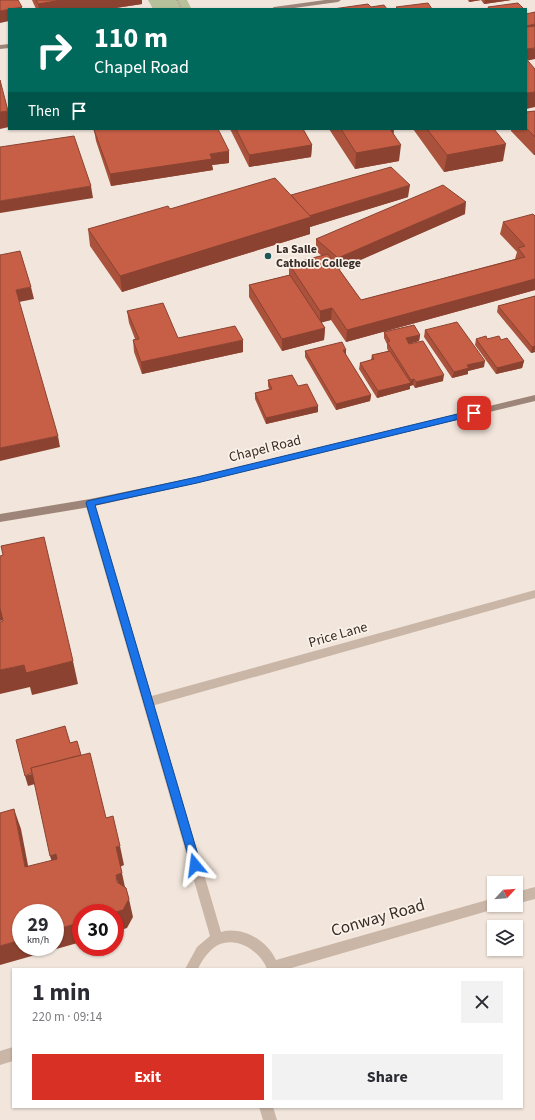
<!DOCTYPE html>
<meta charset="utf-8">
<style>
body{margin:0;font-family:"Source Sans 3",sans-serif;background:#f2f2f3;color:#2b2b33;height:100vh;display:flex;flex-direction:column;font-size:15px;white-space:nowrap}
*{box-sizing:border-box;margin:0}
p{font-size:13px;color:#7c7c81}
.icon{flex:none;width:22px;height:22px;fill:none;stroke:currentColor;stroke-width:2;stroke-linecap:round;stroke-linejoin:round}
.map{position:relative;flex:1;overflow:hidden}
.drawer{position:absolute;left:12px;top:968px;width:511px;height:140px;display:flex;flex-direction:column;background:#fff;border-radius:0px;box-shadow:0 1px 3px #0004}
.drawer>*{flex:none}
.guide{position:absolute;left:8px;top:8px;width:519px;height:122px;border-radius:0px;box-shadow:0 1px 3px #0004;background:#00695c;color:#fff;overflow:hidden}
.needle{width:26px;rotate:64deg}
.fabs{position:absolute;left:487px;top:876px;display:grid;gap:8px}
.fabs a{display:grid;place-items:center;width:36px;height:36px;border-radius:0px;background:#fff;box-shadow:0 1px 3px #0004;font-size:20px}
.speed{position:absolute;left:12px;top:904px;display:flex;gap:8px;font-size:20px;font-weight:700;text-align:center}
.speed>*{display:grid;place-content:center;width:52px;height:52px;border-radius:50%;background:#fff;box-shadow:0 1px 3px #0004;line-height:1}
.speed small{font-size:10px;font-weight:400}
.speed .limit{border:6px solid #d22;background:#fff;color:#111}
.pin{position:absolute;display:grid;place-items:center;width:34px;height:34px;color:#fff;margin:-17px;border-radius:8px;box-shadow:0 2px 6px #0006}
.me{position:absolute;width:44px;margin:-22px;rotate:344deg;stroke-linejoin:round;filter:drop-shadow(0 0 3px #0008)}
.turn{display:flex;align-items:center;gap:14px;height:84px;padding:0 20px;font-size:18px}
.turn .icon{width:52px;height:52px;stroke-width:2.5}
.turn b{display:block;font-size:28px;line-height:34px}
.then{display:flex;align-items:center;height:38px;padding:0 20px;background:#0003;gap:8px;font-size:15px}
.round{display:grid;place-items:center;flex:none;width:42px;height:42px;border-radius:0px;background:#f2f2f3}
.overview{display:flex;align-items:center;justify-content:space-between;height:68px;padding:0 20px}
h1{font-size:24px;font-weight:700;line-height:30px}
.action{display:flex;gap:8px;margin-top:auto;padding:8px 20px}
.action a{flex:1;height:46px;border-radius:0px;background:#d93025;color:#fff;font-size:16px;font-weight:700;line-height:46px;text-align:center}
.action a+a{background:#f2f2f3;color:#2b2b33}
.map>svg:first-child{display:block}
.green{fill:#b6c19b}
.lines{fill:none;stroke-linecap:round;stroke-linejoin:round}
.path{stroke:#b6a092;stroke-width:2;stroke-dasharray:1.5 1.5;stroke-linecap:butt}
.lane{fill:#cab6a7;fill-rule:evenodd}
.street{fill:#cab6a7;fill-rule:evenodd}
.secondary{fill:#9e8579;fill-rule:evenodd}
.wall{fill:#aa523c}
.shaded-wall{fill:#8b4231}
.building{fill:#c65f46;stroke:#8b4231}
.route{fill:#1a73e8;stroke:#114b97}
.poi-dot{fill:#1d5758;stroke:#faf1e8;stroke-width:1.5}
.labels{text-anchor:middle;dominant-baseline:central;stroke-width:3.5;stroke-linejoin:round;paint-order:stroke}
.far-poi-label{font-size:12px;font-weight:bold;fill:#372c28;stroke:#faf1e8;text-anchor:start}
.street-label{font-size:14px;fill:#372c28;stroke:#faf1e8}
.near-street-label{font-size:17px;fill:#372c28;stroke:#faf1e8}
</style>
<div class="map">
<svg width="535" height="1120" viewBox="0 0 535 1120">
<rect width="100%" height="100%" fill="#f2e6dc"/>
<!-- green -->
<polygon class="green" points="148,0 187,0 191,8 153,9"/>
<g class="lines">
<!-- path -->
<polyline class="path" points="177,0 182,9"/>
<!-- lane -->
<polygon class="lane" points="535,590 535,598 148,707 144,705 143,702 144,699 148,697"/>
<!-- street -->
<g class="street">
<path d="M 90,499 L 95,503 L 221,932 C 242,926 267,940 276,960 L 494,898 L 494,905 L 500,905 L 498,908 L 288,969 L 267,969 C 260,951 237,936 218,945 C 209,950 202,960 198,969 L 185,969 L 197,947 L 210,936 L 85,503 Z"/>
<polygon points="535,887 535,899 516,904 516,892"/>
<polygon points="13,1047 13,1061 0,1065 0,1051"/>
<polygon points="259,1107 273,1107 277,1120 263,1120"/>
</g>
<!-- secondary -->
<g class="secondary">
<polygon points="325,0 341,0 338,2 287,9 271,9 274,7"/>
<polygon points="9,44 9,48 0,49 0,45"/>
<polygon points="535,395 535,401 197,483 90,507 0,522 0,514 90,499 197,477"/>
</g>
</g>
<!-- wall -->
<g class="wall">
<polygon points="32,0 142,0 142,4 109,9 36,9"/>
<polygon points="468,0 511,0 484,4 481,0 469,2"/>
<polygon points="535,111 535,155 534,155 511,131 511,129 526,129 526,112"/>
<polygon points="230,129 303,129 312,145 311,157 249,167"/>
<polygon points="329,129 394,129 393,134 399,161 355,169"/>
<polygon points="413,129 494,129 503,161 444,172"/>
<polygon points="94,130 229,163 212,165 213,170 111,186 96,141"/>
<polygon points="291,195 408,197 310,227 310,234 122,292 90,246 88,229 170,209"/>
<polygon points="465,214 339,269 361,300 515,259 517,252 500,234 503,222 535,216 535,290 346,342 331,320 321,322 325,328 324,340 282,351 249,297 249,285 289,275 289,264 322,256 316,251 316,239"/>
<polygon points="535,296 535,352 531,353 497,312 498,306"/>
<polygon points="127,311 178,338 243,352 142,374 134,352 133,340 135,339 129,323"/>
<polygon points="425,330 484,367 468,371 468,374 452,378 424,337"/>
<polygon points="384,332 420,335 419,341 409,344 443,381 415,388 413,385 410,386 410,389 377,398 359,369 360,363 371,360 372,355 388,351 387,348 387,344 384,338"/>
<polygon points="476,339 501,340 524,361 522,368 496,374 475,345"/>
<polygon points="346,350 346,355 371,395 370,401 336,410 305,357 305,351"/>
<polygon points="268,380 298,386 318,412 266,424 255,399 255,393 269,389 268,386"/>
</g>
<!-- shaded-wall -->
<g class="shaded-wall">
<polygon points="62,0 142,0 142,4 109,9 39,9 38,4"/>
<polygon points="470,0 481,0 469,2"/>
<polygon points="485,0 511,0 484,4"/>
<polygon points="22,7 22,9 11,9"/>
<polygon points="9,9 9,21 0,23 0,11"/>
<polygon points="535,24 535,35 526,37 526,26"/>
<polygon points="535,48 535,59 526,61 526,49"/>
<polygon points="535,92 535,107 526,109 526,93"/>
<polygon points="8,111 9,116 9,127 0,129 0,112"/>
<polygon points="385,129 394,129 393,138"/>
<polygon points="506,144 503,161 444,172 447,155"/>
<polygon points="312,145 311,157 249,167 249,155"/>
<polygon points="401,145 399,161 355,169 356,153"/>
<polygon points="535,148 535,155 534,155"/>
<polygon points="229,151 229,163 212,165 213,170 111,186 110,174 210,154"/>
<polygon points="410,185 408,197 310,227 310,234 122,292 120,276 306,217"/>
<polygon points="91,186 93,198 0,213 0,201"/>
<polygon points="466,202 465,214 338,270 338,258"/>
<polygon points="535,279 535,290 346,342 347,330"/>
<polygon points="31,287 34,299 19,302 16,290"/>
<polygon points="332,308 331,320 320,323 320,311"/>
<polygon points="325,328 324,340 282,351 282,339"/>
<polygon points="420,335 419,341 405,344 406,338"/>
<polygon points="243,340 243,352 142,374 141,362"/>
<polygon points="535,346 535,352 531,353 532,347"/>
<polygon points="343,350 346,350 346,356"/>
<polygon points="485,361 484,367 468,371 468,374 452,378 454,372 467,365"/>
<polygon points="524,361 522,368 496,374 497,368"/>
<polygon points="444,375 443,381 415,388 416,382"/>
<polygon points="414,379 413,385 410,386 410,389 377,398 378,391 410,383 411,380"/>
<polygon points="371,395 370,401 336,410 336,404"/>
<polygon points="318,406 318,412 266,424 266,418"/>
<polygon points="58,436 60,447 0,461 0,448"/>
<polygon points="0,605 4,620 0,621"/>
<polygon points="73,661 78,684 32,695 30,687 0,694 0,670 24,665"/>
<polygon points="82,759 84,770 28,786 25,776"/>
<polygon points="14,809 21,829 32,886 25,867"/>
<polygon points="120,846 124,865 120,867 116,847"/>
<polygon points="56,854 62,873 56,875 50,856"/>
<polygon points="122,873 126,892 120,894 116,875"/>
<polygon points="129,899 133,917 127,928 115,932 115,913 113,913"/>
<polygon points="81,922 81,942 0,965 0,946 21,940 21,947 55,947 55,930"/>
</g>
<!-- building -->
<g class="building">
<polygon points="0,0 18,0 22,7 0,11"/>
<polygon points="36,0 62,0 38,4"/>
<polygon points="428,3 432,9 398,9 396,7"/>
<polygon points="518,3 524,9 489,9 488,7"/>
<polygon points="368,4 371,7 384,5 387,9 333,9"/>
<polygon points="535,12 535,24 526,26 526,14"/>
<polygon points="535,26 535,48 526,49 526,27"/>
<polygon points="528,61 535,69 535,92 526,93 526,62"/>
<polygon points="0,80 8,111 0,112"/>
<polygon points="535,111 535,137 526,128 526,112"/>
<polygon points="99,129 218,129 229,151 210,154 212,159 110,174 94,130"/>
<polygon points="236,129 303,129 312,145 249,155"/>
<polygon points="341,129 390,129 401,145 356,153"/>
<polygon points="427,129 494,129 506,144 447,155"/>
<polygon points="74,136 91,186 0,201 0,147"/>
<polygon points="391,167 410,185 309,216 291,195"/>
<polygon points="275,178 311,217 120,276 88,229 168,206 170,209"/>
<polygon points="443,185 466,202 338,258 316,239"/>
<polygon points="533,214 535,216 535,279 347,330 332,308 320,311 289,264 328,254 361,300 525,257 518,248 525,246 503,222"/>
<polygon points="20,251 31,287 16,290 58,436 0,448 0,255"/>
<polygon points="290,275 325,328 282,339 249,285"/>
<polygon points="535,296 535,346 532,347 498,306"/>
<polygon points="163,303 178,338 235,326 243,340 141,362 133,340 139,339 127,311"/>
<polygon points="457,322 485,361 467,365 469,368 454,372 425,330"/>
<polygon points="414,325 420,335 406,338 409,344 423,341 444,375 416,382 414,379 411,380 387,342 390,341 384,332"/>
<polygon points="486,336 487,339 499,336 501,340 507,338 524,361 497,368 476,339"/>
<polygon points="342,342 346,350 343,350 371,395 336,404 305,351"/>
<polygon points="390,351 411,383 378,391 360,363 374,359 372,355"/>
<polygon points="292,375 298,386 307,384 318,406 266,418 255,393 272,389 268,380"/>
<polygon points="44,537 73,661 26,673 24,665 0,670 0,622 3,621 0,608 0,556 3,555 1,546"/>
<polygon points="65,726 70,743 77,741 81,755 31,768 32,773 25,776 16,740"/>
<polygon points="90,753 106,818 113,816 120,846 116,847 122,873 116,875 117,882 126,888 129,899 123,910 113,913 81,913 81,922 55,930 55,913 21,913 21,940 0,946 0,813 14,809 25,867 57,859 56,854 50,856 31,768"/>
</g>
<!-- route -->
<polygon class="route" points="474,410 476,411 476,415 197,483 95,505 201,865 199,869 195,870 192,869 86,503 87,501 197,477"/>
<!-- markers -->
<circle class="poi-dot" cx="268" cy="256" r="4"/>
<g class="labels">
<!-- far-poi labels -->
<g class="far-poi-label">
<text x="276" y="249">La Salle<tspan x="276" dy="14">Catholic College</tspan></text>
</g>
<!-- street labels -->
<g class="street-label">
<text transform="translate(265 449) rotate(-14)">Chapel Road</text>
<text transform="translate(338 635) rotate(-16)">Price Lane</text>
</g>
<!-- near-street labels -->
<g class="near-street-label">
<text transform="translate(378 918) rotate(-16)">Conway Road</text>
</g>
</g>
</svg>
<div class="fabs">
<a><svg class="needle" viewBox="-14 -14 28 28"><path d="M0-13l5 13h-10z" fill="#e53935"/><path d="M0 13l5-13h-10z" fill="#7c7c81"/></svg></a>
<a><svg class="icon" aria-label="layers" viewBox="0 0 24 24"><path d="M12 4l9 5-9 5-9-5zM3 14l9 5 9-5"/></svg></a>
</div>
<div class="speed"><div>29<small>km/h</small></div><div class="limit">30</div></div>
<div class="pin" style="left:474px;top:413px;background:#d93025"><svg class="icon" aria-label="arrive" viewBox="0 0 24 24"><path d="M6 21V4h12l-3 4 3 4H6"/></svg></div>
<svg class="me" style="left:195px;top:865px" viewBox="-20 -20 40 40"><path d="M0-17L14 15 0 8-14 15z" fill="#1a73e8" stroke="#fff" stroke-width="4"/></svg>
<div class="guide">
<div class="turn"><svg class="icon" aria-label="right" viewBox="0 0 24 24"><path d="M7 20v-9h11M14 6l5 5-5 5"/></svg><div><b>110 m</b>Chapel Road</div></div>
<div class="then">Then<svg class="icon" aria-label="arrive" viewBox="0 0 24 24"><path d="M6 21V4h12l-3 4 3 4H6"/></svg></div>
</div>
<section class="drawer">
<div class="overview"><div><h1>1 min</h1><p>220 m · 09:14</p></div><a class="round"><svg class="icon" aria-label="close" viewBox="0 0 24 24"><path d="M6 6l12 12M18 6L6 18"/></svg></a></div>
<div class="action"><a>Exit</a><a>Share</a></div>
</section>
</div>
